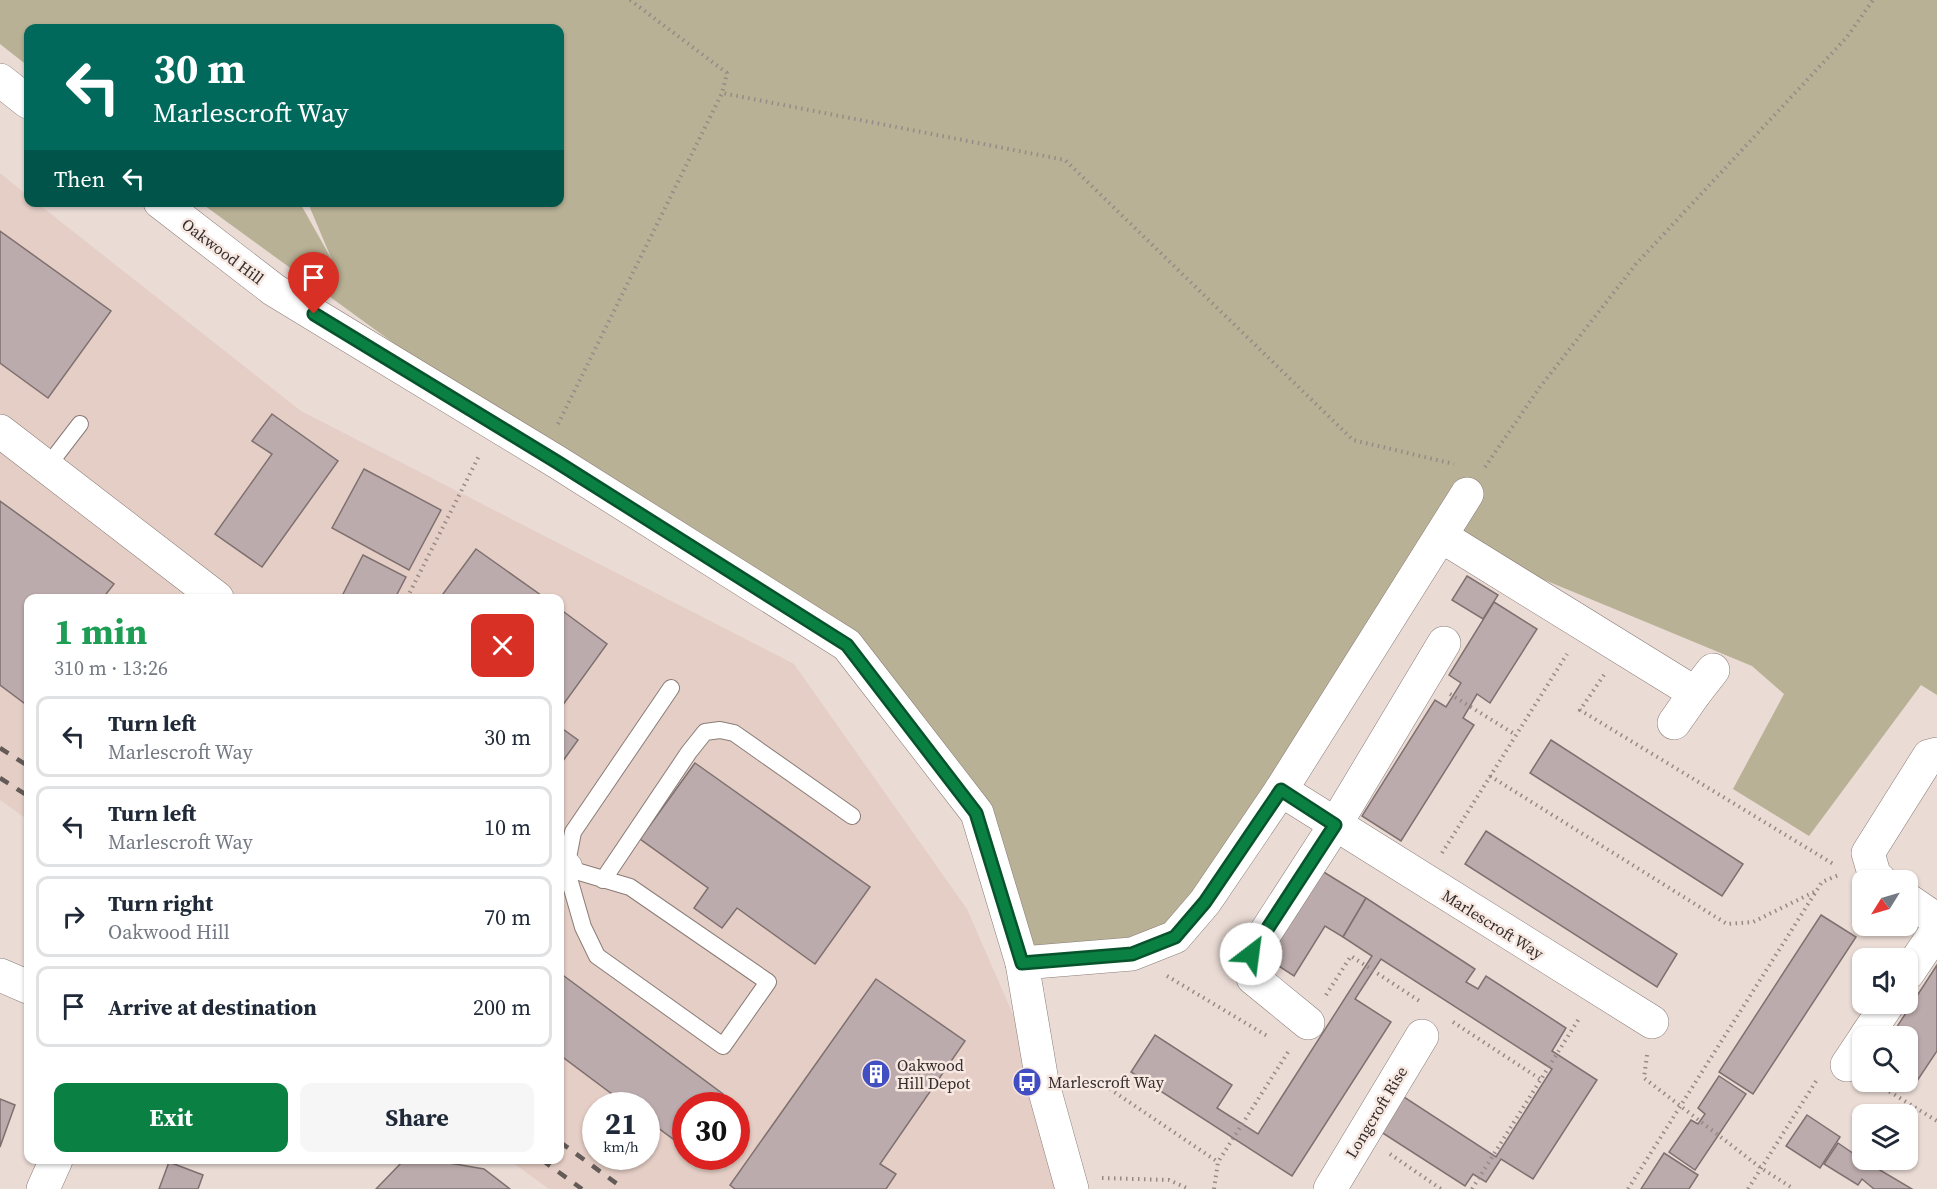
<!DOCTYPE html>
<meta charset="utf-8">
<style>
body{margin:0;font-family:"Source Serif 4",serif;background:#f6f6f7;color:#1f2937;height:100vh;display:flex;flex-direction:column;font-size:22px;white-space:nowrap}
*{box-sizing:border-box;margin:0}
p{font-size:20px;color:#747a83}
.icon{flex:none;width:33px;height:33px;fill:none;stroke:currentColor;stroke-width:2;stroke-linecap:round;stroke-linejoin:round}
.map{position:relative;flex:1;overflow:hidden}
.panel{position:absolute;left:24px;top:594px;width:540px;height:570px;display:flex;flex-direction:column;background:#fff;border-radius:12px;box-shadow:0 2px 4px #0004}
.panel>*{flex:none}
.guide{position:absolute;left:24px;top:24px;width:540px;height:183px;border-radius:12px;box-shadow:0 2px 4px #0004;background:#00695c;color:#fff;overflow:hidden}
.needle{width:39px;rotate:233deg}
.controls{position:absolute;left:1852px;top:870px;display:grid;gap:12px}
.controls a{display:grid;place-items:center;width:66px;height:66px;border-radius:12px;background:#fff;box-shadow:0 2px 4px #0004;font-size:30px}
.speed{position:absolute;left:582px;top:1092px;display:flex;gap:12px;font-size:30px;font-weight:700;text-align:center}
.speed>*{display:grid;place-content:center;width:78px;height:78px;border-radius:50%;background:#fff;box-shadow:0 2px 4px #0004;line-height:1}
.speed small{font-size:15px;font-weight:400}
.speed .limit{border:9px solid #d22;background:#fff;color:#111}
.pin{position:absolute;display:grid;place-items:center;width:51px;height:51px;color:#fff;margin:-62px -26px;border-radius:50% 50% 50% 0;rotate:-45deg;box-shadow:0 0 6px #0007}
.pin .icon{rotate:45deg}
.me{position:absolute;width:66px;margin:-33px;rotate:30deg;stroke-linejoin:round;filter:drop-shadow(0 0 4px #0008)}
.turn{display:flex;align-items:center;gap:21px;height:126px;padding:0 30px;font-size:27px}
.turn .icon{width:78px;height:78px;stroke-width:2.5}
.turn b{display:block;font-size:42px;line-height:51px}
.then{display:flex;align-items:center;height:57px;padding:0 30px;background:#0003;gap:12px;font-size:22px}
.round{display:grid;place-items:center;flex:none;width:63px;height:63px;border-radius:12px;background:#f6f6f7}
.headline{display:flex;align-items:center;justify-content:space-between;height:102px;padding:0 30px}
h1{font-size:36px;font-weight:700;line-height:45px;color:#1e9e55}
.cta{display:flex;gap:12px;margin-top:auto;padding:12px 30px}
.cta a{flex:1;height:69px;border-radius:12px;background:#0b8043;color:#fff;font-size:24px;font-weight:700;line-height:69px;text-align:center}
.cta a+a{background:#f6f6f7;color:#1f2937}
ul{padding:0;list-style:none}
li{display:flex;align-items:center;gap:18px;height:81px;margin:0 12px 9px;padding:0 18px;border:3px solid #e0e1e3;border-radius:12px}
li div{flex:1}
li b{display:block;font-size:22px}
li em{font-style:normal}
.map>svg:first-child{display:block}
.built{fill:#e5cec5;fill-rule:evenodd}
.green{fill:#b8b195}
.building{fill:#bcabac;stroke:#7f7070;stroke-width:1.5}
.lines{fill:none;stroke-linecap:round;stroke-linejoin:round}
.service-casing{stroke:#8a7c77;stroke-width:18}
.minor-casing{stroke:#8a7c77;stroke-width:34}
.tertiary-casing{stroke:#8a7c77;stroke-width:34}
.path{stroke:#958b86;stroke-width:4;stroke-dasharray:1.5 4.5;stroke-linecap:butt}
.service{stroke:#fff;stroke-width:16}
.minor{stroke:#fff;stroke-width:33}
.tertiary{stroke:#fff;stroke-width:33}
.rail{stroke:#635b58;stroke-width:4.5;stroke-dasharray:10 10;stroke-linecap:butt}
.route-casing{stroke:#07532c;stroke-width:15}
.route{stroke:#0b8043;stroke-width:10}
.labels{text-anchor:middle;dominant-baseline:central;stroke-width:5;stroke-linejoin:round;paint-order:stroke}
.street-label{font-size:16px;fill:#342e2c;stroke:#f8e8e2}
.poi-label{font-size:16px;fill:#342e2c;stroke:#f8e8e2;text-anchor:start}
</style>
<div class="map">
<svg width="1937" height="1189" viewBox="0 0 1937 1189">
<rect width="100%" height="100%" fill="#eadbd5"/>
<!-- built -->
<path class="built" d="M 0,173 L 28,196 L 28,202 L 37,203 L 301,411 L 794,664 L 967,909 L 1042,1081 L 1072,1189 L 549,1189 L 509,1160 L 560,1160 L 560,598 L 28,598 L 28,820 L 0,800 ZM 596,1106 L 646,1106 L 646,1156 L 596,1156 ZM 686,1106 L 736,1106 L 736,1156 L 686,1156 Z"/>
<!-- green -->
<polygon class="green" points="0,0 1937,0 1937,695 1921,685 1809,836 1733,789 1784,694 1752,666 1441,537 1175,937 1022,963 977,813 847,645 557,462 201,203 300,203 332,260 308,203 560,202 560,28 28,28 28,66 0,44"/>
<!-- building -->
<g class="building">
<polygon points="0,231 111,311 48,398 0,363"/>
<polygon points="272,414 338,461 262,567 215,534 272,454 252,441"/>
<polygon points="364,469 441,510 409,570 332,528"/>
<polygon points="0,501 114,584 103,598 28,598 28,706 0,685"/>
<polygon points="476,549 545,598 440,598"/>
<polygon points="363,555 406,577 395,598 341,598"/>
<polygon points="1467,576 1498,595 1483,619 1452,600"/>
<polygon points="1494,602 1537,629 1490,703 1477,694 1463,718 1474,725 1401,841 1362,816 1435,700 1446,707 1461,683 1449,675"/>
<polygon points="560,609 607,644 560,709"/>
<polygon points="560,727 578,740 560,765"/>
<polygon points="1551,740 1743,864 1722,896 1530,773"/>
<polygon points="695,763 870,887 815,964 737,908 722,928 694,908 708,888 640,839"/>
<polygon points="1486,831 1677,954 1657,987 1465,864"/>
<polygon points="1322,871 1366,898 1343,937 1325,926 1294,976 1268,959"/>
<polygon points="1366,898 1475,969 1466,982 1478,989 1486,976 1566,1028 1552,1051 1597,1080 1533,1179 1501,1159 1486,1182 1473,1174 1465,1186 1378,1130 1401,1095 1496,1157 1552,1069 1381,959 1355,999 1391,1022 1292,1176 1131,1072 1155,1035 1232,1085 1217,1108 1258,1134 1372,956 1343,937"/>
<polygon points="1821,915 1856,937 1753,1094 1719,1072"/>
<polygon points="1937,965 1937,1051 1911,1090 1898,1082 1908,1082 1908,1036 1891,1036"/>
<polygon points="560,973 723,1094 715,1106 686,1106 684,1147 646,1119 646,1106 628,1106 560,1055"/>
<polygon points="876,979 965,1041 880,1164 896,1174 886,1189 735,1189 730,1185"/>
<polygon points="1719,1076 1746,1094 1695,1170 1669,1152 1691,1120 1698,1124 1705,1114 1698,1108"/>
<polygon points="0,1099 15,1105 0,1147"/>
<polygon points="1807,1115 1840,1137 1820,1168 1786,1146"/>
<polygon points="1838,1143 1863,1160 1912,1189 1874,1189 1862,1179 1858,1185 1824,1164"/>
<polygon points="1664,1153 1698,1175 1689,1189 1641,1189"/>
<polygon points="404,1160 432,1160 484,1169 510,1189 376,1189"/>
<polygon points="169,1162 203,1175 198,1189 159,1189"/>
</g>
<g class="lines">
<!-- service casing -->
<g class="service-casing">
<g id="service">
<polyline points="47,467 80,424"/>
<polyline points="566,868 630,887 768,982 723,1046 597,956 583,927 566,868 573,832 671,688"/>
<polyline points="603,880 689,752 705,732 720,730 734,733 852,816"/>
</g>
</g>
<!-- minor casing -->
<g class="minor-casing">
<g id="minor">
<polyline points="0,431 217,598"/>
<polyline points="1441,536 1695,693 1674,723"/>
<polyline points="1695,693 1713,670"/>
<polyline points="1281,790 1652,1022"/>
<polyline points="560,862 566,868"/>
<polyline points="1880,880 1875,877 1868,853 1929,756 1937,754"/>
<polyline points="1908,900 1937,920"/>
<polyline points="1022,963 1132,954 1175,937 1205,902 1281,790 1467,494"/>
<polyline points="1908,973 1937,930"/>
<polyline points="0,975 28,987"/>
<polyline points="1308,1023 1253,978 1251,955 1335,825 1444,643"/>
<polyline points="1866,1036 1888,1004"/>
<polyline points="1847,1065 1863,1041"/>
<polyline points="43,1189 56,1160"/>
<polyline points="1330,1189 1422,1036"/>
</g>
</g>
<!-- tertiary casing -->
<g class="tertiary-casing">
<g id="tertiary">
<polyline points="0,80 28,102"/>
<polyline points="160,202 274,290 557,462 847,645 977,813 1022,963 1042,1081 1072,1189"/>
</g>
</g>
<!-- path -->
<g class="path">
<polyline points="630,0 727,73 722,93"/>
<polyline points="558,424 722,93 1065,160 1353,440 1454,464"/>
<polyline points="1485,467 1540,387 1636,264 1847,37 1873,0"/>
<polyline points="407,598 480,454"/>
<polyline points="1604,675 1580,710 1835,865"/>
<polyline points="1450,694 1516,735"/>
<polyline points="1490,776 1727,924 1753,922 1816,891"/>
<polyline points="1442,853 1567,654"/>
<polyline points="1167,976 1269,1037"/>
<polyline points="1326,995 1351,956 1421,1002"/>
<polyline points="1453,1022 1540,1079"/>
<polyline points="1647,1055 1644,1078 1761,1168 1794,1189"/>
<polyline points="1076,1081 1098,1081 1218,1162"/>
<polyline points="1874,1082 1937,1121"/>
<polyline points="1390,1154 1441,1189"/>
<polyline points="1102,1178 1169,1180 1189,1189"/>
<polyline points="1214,1189 1218,1162 1290,1049"/>
<polyline points="1472,1189 1580,1017"/>
<polyline points="1628,1189 1822,882 1841,874"/>
<polyline points="1748,1189 1818,1078"/>
</g>
<!-- service -->
<use href="#service" class="service"/>
<!-- minor -->
<use href="#minor" class="minor"/>
<!-- tertiary -->
<use href="#tertiary" class="tertiary"/>
<!-- rail -->
<g class="rail">
<polyline points="0,748 28,766"/>
<polyline points="0,778 28,796"/>
<polyline points="560,1142 624,1189"/>
<polyline points="542,1160 582,1189"/>
</g>
</g>
<g class="lines">
<!-- route casing -->
<g class="route-casing">
<polyline id="route" points="314,314 557,462 847,645 976,813 1022,963 1132,954 1175,937 1205,902 1281,790 1335,825 1251,954"/>
</g>
<!-- route -->
<use href="#route" class="route"/>
</g>
<!-- icons -->
<defs>
<g id="building-disc" transform="scale(1.5)"><circle r="9.5" fill="#424fc3" stroke="#f8e8e2"/><path d="M-4-6H4V6H1V3H-1V6H-4ZM-2.5-4.3h1.7v1.8h-1.7ZM.8-4.3h1.7v1.8H.8ZM-2.5-1h1.7V.8h-1.7ZM.8-1h1.7V.8H.8Z" fill="#fff"/></g>
<g id="bus-disc" transform="scale(1.5)"><circle r="9.5" fill="#424fc3" stroke="#f8e8e2"/><path d="M-5-6H5V4H4V6H2V4H-2V6H-4V4H-5ZM-3.5-4V0h7V-4ZM-3.5 1.2v1.5H-2V1.2ZM2 1.2v1.5H3.5V1.2Z" fill="#fff"/></g>
</defs>
<g fill-rule="evenodd">
<use href="#building-disc" x="876" y="1074"/>
<use href="#bus-disc" x="1027" y="1082"/>
</g>
<g class="labels">
<!-- street labels -->
<g class="street-label">
<text transform="translate(223 251) rotate(37)">Oakwood Hill</text>
<text transform="translate(1493 924) rotate(32)">Marlescroft Way</text>
<text transform="translate(1376 1112) rotate(-59)">Longcroft Rise</text>
</g>
<!-- poi labels -->
<g class="poi-label">
<text x="897" y="1065">Oakwood<tspan x="897" dy="18">Hill Depot</tspan></text>
<text x="1048" y="1082">Marlescroft Way</text>
</g>
</g>
</svg>
<div class="controls">
<a><svg class="needle" viewBox="-14 -14 28 28"><path d="M0-13l5 13h-10z" fill="#e53935"/><path d="M0 13l5-13h-10z" fill="#747a83"/></svg></a>
<a><svg class="icon" aria-label="sound" viewBox="0 0 24 24"><path d="M4 9h4l5-4v14l-5-4H4zM17 9q2 3 0 6"/></svg></a>
<a><svg class="icon" aria-label="search" viewBox="0 0 24 24"><circle cx="10" cy="10" r="6"/><path d="M15 15l6 6"/></svg></a>
<a><svg class="icon" aria-label="layers" viewBox="0 0 24 24"><path d="M12 4l9 5-9 5-9-5zM3 14l9 5 9-5"/></svg></a>
</div>
<div class="speed"><div>21<small>km/h</small></div><div class="limit">30</div></div>
<div class="pin" style="left:314px;top:314px;background:#d93025"><svg class="icon" aria-label="arrive" viewBox="0 0 24 24"><path d="M6 21V4h12l-3 4 3 4H6"/></svg></div>
<svg class="me" style="left:1251px;top:954px" viewBox="-20 -20 40 40"><circle r="19" fill="#fff"/><path d="M0-13L10 11 0 6-10 11z" fill="#0b8043"/></svg>
<div class="guide">
<div class="turn"><svg class="icon" aria-label="left" viewBox="0 0 24 24"><path d="M17 20v-9H6M10 6l-5 5 5 5"/></svg><div><b>30 m</b>Marlescroft Way</div></div>
<div class="then">Then<svg class="icon" aria-label="left" viewBox="0 0 24 24"><path d="M17 20v-9H6M10 6l-5 5 5 5"/></svg></div>
</div>
<section class="panel">
<div class="headline"><div><h1>1 min</h1><p>310 m · 13:26</p></div><a class="round" style="background:#d93025;color:#fff"><svg class="icon" aria-label="close" viewBox="0 0 24 24"><path d="M6 6l12 12M18 6L6 18"/></svg></a></div>
<ul>
<li><svg class="icon" aria-label="left" viewBox="0 0 24 24"><path d="M17 20v-9H6M10 6l-5 5 5 5"/></svg><div><b>Turn left</b><p>Marlescroft Way</p></div><em>30 m</em></li>
<li><svg class="icon" aria-label="left" viewBox="0 0 24 24"><path d="M17 20v-9H6M10 6l-5 5 5 5"/></svg><div><b>Turn left</b><p>Marlescroft Way</p></div><em>10 m</em></li>
<li><svg class="icon" aria-label="right" viewBox="0 0 24 24"><path d="M7 20v-9h11M14 6l5 5-5 5"/></svg><div><b>Turn right</b><p>Oakwood Hill</p></div><em>70 m</em></li>
<li><svg class="icon" aria-label="arrive" viewBox="0 0 24 24"><path d="M6 21V4h12l-3 4 3 4H6"/></svg><div><b>Arrive at destination</b></div><em>200 m</em></li>
</ul>
<div class="cta"><a>Exit</a><a>Share</a></div>
</section>
</div>
